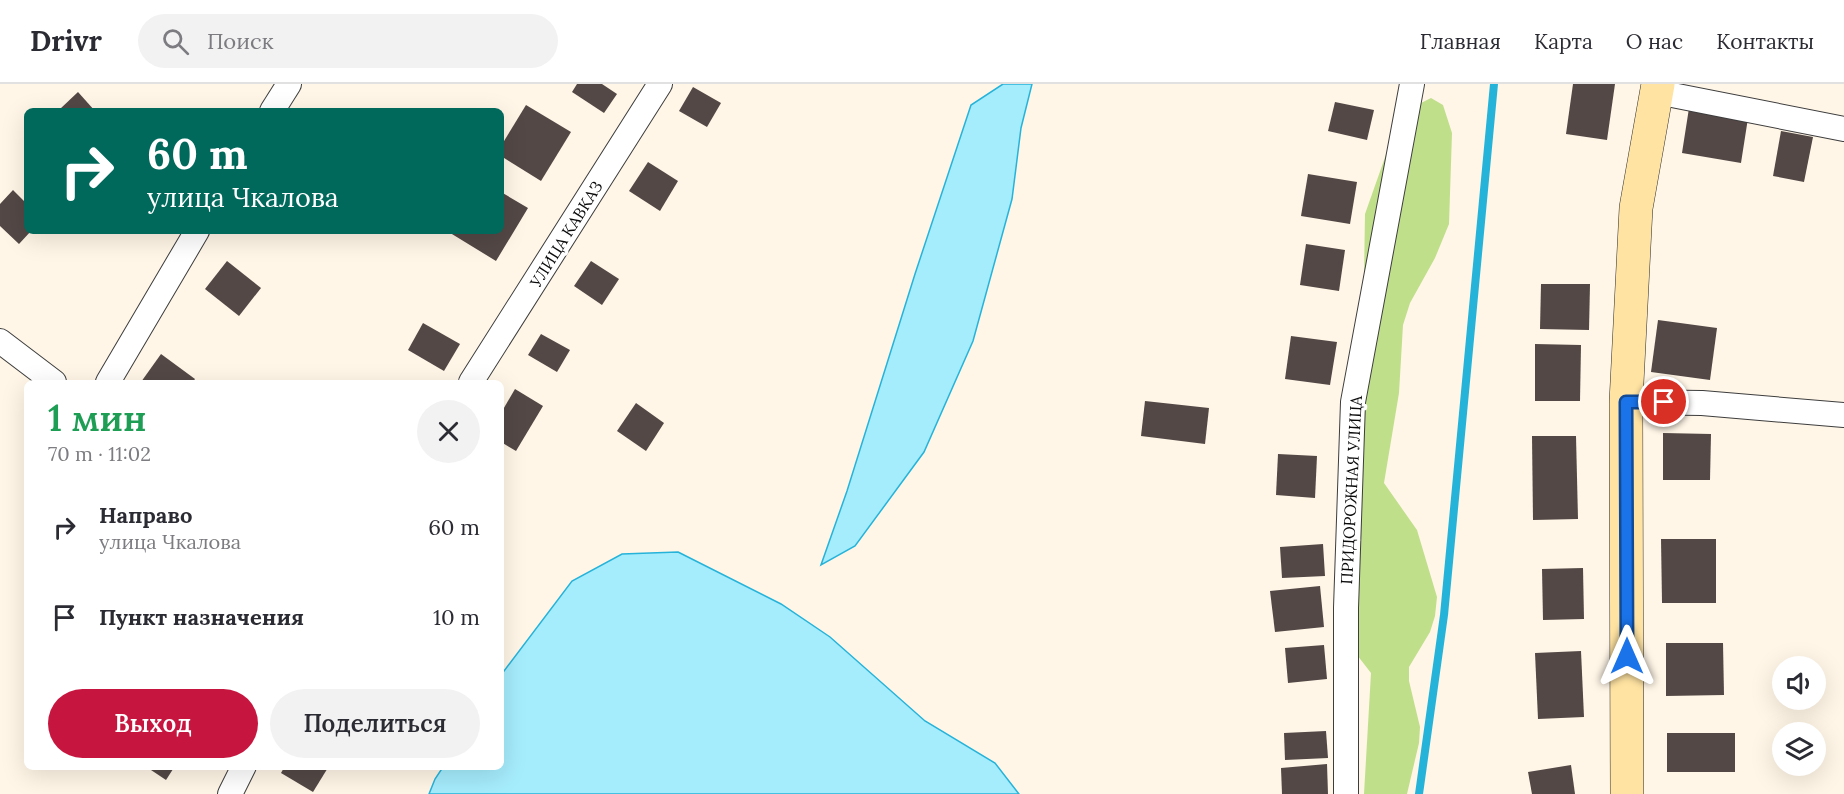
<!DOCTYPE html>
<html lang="ru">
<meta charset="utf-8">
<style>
body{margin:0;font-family:Lora,serif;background:#f2f2f3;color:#2b2b33;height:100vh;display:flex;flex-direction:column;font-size:22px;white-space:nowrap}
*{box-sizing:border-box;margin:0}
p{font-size:20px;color:#7c7c81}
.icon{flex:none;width:33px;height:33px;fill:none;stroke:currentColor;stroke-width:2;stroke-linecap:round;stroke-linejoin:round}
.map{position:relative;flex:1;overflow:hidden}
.panel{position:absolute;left:24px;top:296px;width:480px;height:390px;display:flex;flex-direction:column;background:#fff;border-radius:9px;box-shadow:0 6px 24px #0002}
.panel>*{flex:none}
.banner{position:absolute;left:24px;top:24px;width:480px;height:126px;border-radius:9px;box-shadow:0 6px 24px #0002;background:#00695c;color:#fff;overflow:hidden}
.tools{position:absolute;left:1772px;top:572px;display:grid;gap:12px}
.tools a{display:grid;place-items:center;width:54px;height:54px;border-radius:50%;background:#fff;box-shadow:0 6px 24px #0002;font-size:30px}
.pin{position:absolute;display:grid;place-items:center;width:51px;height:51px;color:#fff;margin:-26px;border:3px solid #fff;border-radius:50%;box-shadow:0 2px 6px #0007}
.me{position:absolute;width:66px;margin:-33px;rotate:0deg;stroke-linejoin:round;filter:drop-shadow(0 0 4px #0008)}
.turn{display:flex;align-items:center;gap:21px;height:126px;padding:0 24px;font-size:27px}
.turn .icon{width:78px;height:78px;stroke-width:2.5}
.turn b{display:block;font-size:42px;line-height:51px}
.round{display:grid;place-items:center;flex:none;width:63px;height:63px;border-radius:32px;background:#f2f2f3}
.head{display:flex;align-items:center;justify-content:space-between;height:102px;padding:0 24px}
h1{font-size:36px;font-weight:600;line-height:45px;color:#1e9e55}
.action{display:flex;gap:12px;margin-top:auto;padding:12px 24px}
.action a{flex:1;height:69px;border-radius:36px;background:#c6163f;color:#fff;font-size:24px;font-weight:600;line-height:69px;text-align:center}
.action a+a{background:#f2f2f3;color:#2b2b33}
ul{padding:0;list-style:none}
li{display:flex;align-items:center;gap:18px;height:90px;padding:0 24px}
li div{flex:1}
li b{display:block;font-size:22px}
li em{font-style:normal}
header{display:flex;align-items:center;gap:36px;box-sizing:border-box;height:84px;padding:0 30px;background:#fff;border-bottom:2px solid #e1e1e2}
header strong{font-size:28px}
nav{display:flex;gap:33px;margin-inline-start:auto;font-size:21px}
.search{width:420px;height:54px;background:#f2f2f3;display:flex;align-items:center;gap:15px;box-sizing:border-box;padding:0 21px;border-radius:33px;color:#7c7c81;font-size:22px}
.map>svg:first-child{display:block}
.forest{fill:#c0df8b}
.water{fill:#a5ecfc;stroke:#26b3da;stroke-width:1.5}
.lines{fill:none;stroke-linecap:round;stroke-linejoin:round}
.stream{stroke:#26b3da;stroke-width:8}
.building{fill:#534845}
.minor-casing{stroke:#3d3d3d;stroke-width:26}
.secondary-casing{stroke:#2c2c2c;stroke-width:34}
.minor{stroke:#fff;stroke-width:24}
.secondary{stroke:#ffe3a2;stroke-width:33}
.route-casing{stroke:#114b97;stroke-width:15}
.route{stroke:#1a73e8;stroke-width:10}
.labels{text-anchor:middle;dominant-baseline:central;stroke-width:6;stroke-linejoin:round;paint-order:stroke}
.street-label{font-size:16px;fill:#0a0a0a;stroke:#fff}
</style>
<header>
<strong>Drivr</strong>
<div class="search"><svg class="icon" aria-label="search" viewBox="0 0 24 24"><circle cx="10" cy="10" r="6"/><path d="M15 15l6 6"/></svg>Поиск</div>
<nav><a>Главная</a><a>Карта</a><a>О нас</a><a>Контакты</a></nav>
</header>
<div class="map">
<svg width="1844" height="710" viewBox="0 0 1844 710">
<rect width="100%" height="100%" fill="#fff6e7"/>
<!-- forest -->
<polygon class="forest" points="1431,14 1443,21 1452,49 1449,140 1435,174 1410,219 1403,241 1399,309 1384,399 1417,446 1437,513 1435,532 1430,548 1409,583 1409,597 1420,643 1419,659 1407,710 1364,710 1371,589 1340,549 1362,315 1365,130 1395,45 1409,25"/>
<!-- water -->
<g class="water">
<polygon points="1003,0 1032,0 1021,44 1012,115 973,257 924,368 855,462 821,481 847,407 915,190 971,21"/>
<polygon points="678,468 781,520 830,553 925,637 995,679 1019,710 429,710 435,695 443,683 501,682 501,591 572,497 622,470"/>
</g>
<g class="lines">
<!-- stream -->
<polyline class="stream" points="1419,710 1444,531 1494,0"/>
</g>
<!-- building -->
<g class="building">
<polygon points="577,0 602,0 617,10 604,29 572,8"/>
<polygon points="1573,0 1615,0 1607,56 1566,50"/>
<polygon points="693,3 721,19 707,43 679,27"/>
<polygon points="78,8 95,27 62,27 60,25"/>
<polygon points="1335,18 1374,26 1367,56 1328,47"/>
<polygon points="526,21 571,48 541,97 501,72 501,62"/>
<polygon points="1689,24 1748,34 1741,79 1682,69"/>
<polygon points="1781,47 1813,53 1804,98 1773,92"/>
<polygon points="648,78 678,97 660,127 629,107"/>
<polygon points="1308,90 1357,98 1350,140 1301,132"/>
<polygon points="13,106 27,120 27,147 31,147 19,160 0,142 0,120"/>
<polygon points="501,108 528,124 496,177 447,147 501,147"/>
<polygon points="1306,160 1345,166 1339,207 1300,201"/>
<polygon points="227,177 261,204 239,232 205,205"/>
<polygon points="591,177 619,195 602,221 574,202"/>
<polygon points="1541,200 1590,200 1589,246 1540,245"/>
<polygon points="1658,236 1717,244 1710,296 1651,288"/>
<polygon points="423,239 460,260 444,287 408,266"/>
<polygon points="541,250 570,266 557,288 528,271"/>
<polygon points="1291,252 1337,258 1330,301 1285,295"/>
<polygon points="1535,260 1581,261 1580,317 1535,317"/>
<polygon points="161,270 195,295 193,298 141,298"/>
<polygon points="515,305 543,322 516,367 501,358 501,329"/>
<polygon points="1145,317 1209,324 1205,360 1141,352"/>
<polygon points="636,319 664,339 646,367 617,347"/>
<polygon points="1663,349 1711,350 1710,396 1663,396"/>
<polygon points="1532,352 1576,352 1578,435 1533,436"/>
<polygon points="1278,370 1317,372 1315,414 1276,411"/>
<polygon points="1661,455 1716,455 1716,519 1662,519"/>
<polygon points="1323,460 1325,492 1282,494 1280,463"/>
<polygon points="1583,484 1584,535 1543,536 1542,485"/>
<polygon points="1320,502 1324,543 1275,548 1270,507"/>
<polygon points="1666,559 1723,559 1724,611 1666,612"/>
<polygon points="1324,561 1327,595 1288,599 1285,564"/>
<polygon points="1581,567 1584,633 1538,635 1535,569"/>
<polygon points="1326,647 1328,674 1285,676 1284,649"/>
<rect x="1667" y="649" width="68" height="39"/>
<polygon points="1327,680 1328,710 1282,710 1281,684"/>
<polygon points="1571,681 1575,710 1532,710 1528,688"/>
<polygon points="145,682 175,682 166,696"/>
<polygon points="285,682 329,682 313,708 281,689"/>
</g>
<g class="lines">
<!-- minor casing -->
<g class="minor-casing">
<g id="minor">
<polyline points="1657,8 1844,45"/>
<polyline points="272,27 289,0"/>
<polyline points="0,257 54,298"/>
<polyline points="108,298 197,147"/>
<polyline points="471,298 660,0"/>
<polyline points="1626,318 1702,319 1844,331"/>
<polyline points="230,710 244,682"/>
<polyline points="1346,710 1346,524 1353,318 1412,0"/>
</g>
</g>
<!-- secondary casing -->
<g class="secondary-casing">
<polyline id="secondary" points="1627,710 1626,318 1636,124 1658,0"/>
</g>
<!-- minor -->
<use href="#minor" class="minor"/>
<!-- secondary -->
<use href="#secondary" class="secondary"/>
</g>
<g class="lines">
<!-- route casing -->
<g class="route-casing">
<polyline id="route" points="1627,572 1626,318 1664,318"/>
</g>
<!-- route -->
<use href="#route" class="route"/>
</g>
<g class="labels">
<!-- street labels -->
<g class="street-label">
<text transform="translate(566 150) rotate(-58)">УЛИЦА КАВКАЗ</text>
<text transform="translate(1351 406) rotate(-87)">ПРИДОРОЖНАЯ УЛИЦА</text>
</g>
</g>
</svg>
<div class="tools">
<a><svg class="icon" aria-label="sound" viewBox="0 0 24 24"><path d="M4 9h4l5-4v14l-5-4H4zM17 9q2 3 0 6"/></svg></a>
<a><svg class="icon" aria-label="layers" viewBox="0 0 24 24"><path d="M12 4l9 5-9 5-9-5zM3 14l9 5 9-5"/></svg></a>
</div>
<div class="pin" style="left:1664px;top:318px;background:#d93025"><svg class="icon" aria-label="arrive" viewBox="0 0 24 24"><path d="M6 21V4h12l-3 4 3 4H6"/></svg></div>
<svg class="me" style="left:1627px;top:572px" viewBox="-20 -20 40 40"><path d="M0-17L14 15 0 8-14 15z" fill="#1a73e8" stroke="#fff" stroke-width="4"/></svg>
<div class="banner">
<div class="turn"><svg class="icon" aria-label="right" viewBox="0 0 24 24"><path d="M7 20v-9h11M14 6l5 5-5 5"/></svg><div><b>60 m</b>улица Чкалова</div></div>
</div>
<section class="panel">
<div class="head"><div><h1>1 мин</h1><p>70 m · 11:02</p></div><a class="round"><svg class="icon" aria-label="close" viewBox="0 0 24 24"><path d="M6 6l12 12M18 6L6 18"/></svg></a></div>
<ul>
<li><svg class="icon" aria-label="right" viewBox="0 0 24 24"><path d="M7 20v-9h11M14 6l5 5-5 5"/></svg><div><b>Направо</b><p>улица Чкалова</p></div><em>60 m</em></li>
<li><svg class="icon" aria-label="arrive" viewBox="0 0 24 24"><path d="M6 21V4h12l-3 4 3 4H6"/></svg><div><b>Пункт назначения</b></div><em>10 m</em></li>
</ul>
<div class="action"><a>Выход</a><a>Поделиться</a></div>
</section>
</div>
